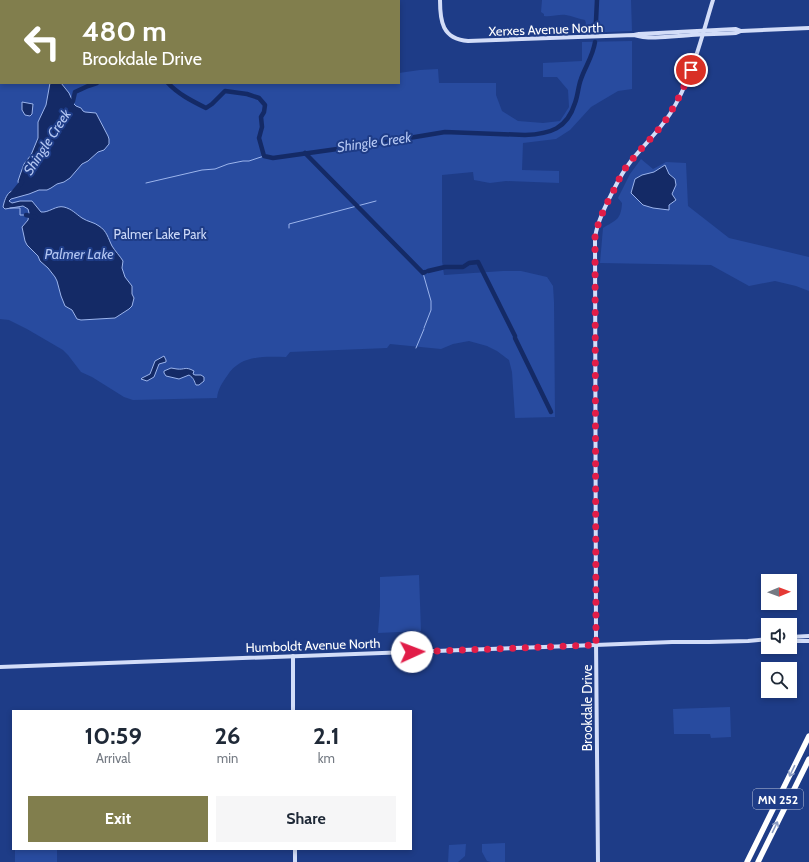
<!DOCTYPE html>
<style>
body{margin:0;font-family:Cabin,sans-serif;background:#f6f6f7;color:#1f2937;height:100vh;display:flex;flex-direction:column;font-size:15px;white-space:nowrap}
*{box-sizing:border-box;margin:0}
p{font-size:13px;color:#747a83}
.icon{flex:none;width:22px;height:22px;fill:none;stroke:currentColor;stroke-width:2;stroke-linecap:round;stroke-linejoin:round}
.map{position:relative;flex:1;overflow:hidden}
.panel{position:absolute;left:12px;top:710px;width:400px;height:140px;display:flex;flex-direction:column;background:#fff;border-radius:0px;box-shadow:0 2px 6px #0003}
.panel>*{flex:none}
.guide{position:absolute;left:0px;top:0px;width:400px;height:84px;box-shadow:0 2px 6px #0003;background:#817e4d;color:#fff;overflow:hidden}
.needle{width:26px;rotate:89deg}
.buttons{position:absolute;left:761px;top:574px;display:grid;gap:8px}
.buttons a{display:grid;place-items:center;width:36px;height:36px;border-radius:0px;background:#fff;box-shadow:0 2px 6px #0003;font-size:20px}
.pin{position:absolute;display:grid;place-items:center;width:34px;height:34px;color:#fff;margin:-17px;border:2px solid #fff;border-radius:50%;box-shadow:0 1px 4px #0007}
.me{position:absolute;width:44px;margin:-22px;rotate:88deg;stroke-linejoin:round;filter:drop-shadow(0 0 3px #0008)}
.turn{display:flex;align-items:center;gap:14px;height:84px;padding:0 16px;font-size:18px}
.turn .icon{width:52px;height:52px;stroke-width:2.5}
.turn b{display:block;font-size:28px;line-height:34px}
.eta{display:flex;justify-content:space-evenly;align-items:center;height:68px;text-align:center}
.eta b{font-size:24px;font-weight:700;line-height:28px}
.primary-button{display:flex;gap:8px;margin-top:auto;padding:8px 16px}
.primary-button a{flex:1;height:46px;border-radius:0px;background:#817e4d;color:#fff;font-size:16px;font-weight:700;line-height:46px;text-align:center}
.primary-button a+a{background:#f6f6f7;color:#1f2937}
.map>svg:first-child{display:block}
.green{fill:#284b9f}
.water{fill:#142a66;stroke:#9bb4ec}
.lines{fill:none;stroke-linecap:round;stroke-linejoin:round}
.stream{stroke:#9bb4ec;stroke-width:1}
.river{stroke:#142a66;stroke-width:4.5}
.secondary{stroke:#d3ddf8;stroke-width:4}
.highway{stroke:#fff;stroke-width:5.5}
.oneway{stroke:#8e9ec3}
.route{stroke:#e11d48;stroke-width:7;stroke-dasharray:0 12.6}
.labels{text-anchor:middle;dominant-baseline:central;stroke-width:4;stroke-linejoin:round;paint-order:stroke}
.shield{fill:#1e3c87;stroke:#bcc4db;stroke-width:1}
.shield-label{font-size:12px;font-weight:bold;fill:#fff}
.street-label{font-size:13px;fill:#fff;stroke:#1e3c87}
.park-label{font-size:13px;fill:#ccd9f8;stroke:#1e3c87}
.water-label{font-size:14px;font-style:italic;fill:#b3c6f2;stroke:#1e3c87}
</style>
<div class="map">
<svg width="809" height="862" viewBox="0 0 809 862">
<rect width="100%" height="100%" fill="#1e3c87"/>
<!-- green -->
<g class="green">
<path d="M 0,0 L 241,0 L 240,1 L 1,1 L 1,83 L 399,83 L 399,73 L 420,70 L 438,69 L 439,83 L 496,83 L 496,95 L 502,111 L 518,121 L 543,123 L 560,121 L 569,107 L 568,90 L 557,77 L 543,77 L 543,63 L 582,61 L 582,42 L 632,41 L 632,89 L 618,91 L 591,107 L 570,130 L 556,139 L 523,143 L 522,170 L 559,171 L 559,183 L 506,181 L 490,183 L 474,180 L 473,172 L 442,175 L 442,261 L 444,275 L 503,271 L 521,271 L 547,277 L 553,286 L 554,302 L 555,417 L 515,418 L 512,372 L 509,360 L 497,351 L 487,346 L 469,341 L 453,344 L 441,349 L 390,344 L 387,348 L 290,352 L 286,357 C 264,357 241,354 227,376 C 222,383 218,389 217,398 L 133,400 L 124,397 L 92,377 L 81,372 L 68,355 L 63,350 L 27,329 L 9,320 L 0,319 Z"/>
<path d="M 542,0 L 631,0 L 632,31 L 608,32 L 583,32 L 586,23 L 585,20 C 579,19 572,16 566,15 C 559,14 551,17 544,16 L 544,14 L 541,12 Z"/>
<path d="M 641,159 L 653,169 L 666,162 L 686,163 L 688,206 L 729,238 L 809,257 L 809,291 L 796,286 L 775,281 L 749,286 L 711,265 L 600,263 L 603,228 C 616,220 621,220 622,203 L 618,198 L 630,174 Z"/>
<polygon points="419,575 421,631 378,633 380,606 380,577"/>
<polygon points="730,707 731,737 711,738 710,734 674,734 673,709"/>
<polygon points="505,843 505,862 491,862 487,861 482,852 482,844"/>
<polygon points="466,844 465,856 458,862 448,862 449,845"/>
<rect x="15" y="849" width="42" height="13"/>
</g>
<!-- water -->
<g class="water">
<path d="M 50,83 L 61,83 L 69,93 L 74,104 L 76,106 L 81,108 L 83,111 L 85,112 L 96,113 L 108,136 L 109,139 L 109,144 L 104,150 L 98,152 L 88,161 L 82,164 L 70,178 L 64,182 L 57,184 L 51,188 L 47,190 L 39,190 L 29,194 L 11,199 L 9,201 L 12,203 L 20,201 L 32,201 L 41,212 C 49,213 56,205 64,207 C 72,209 76,214 82,218 C 88,222 94,222 99,226 C 107,231 108,238 112,246 C 115,251 120,256 123,261 L 122,268 L 125,277 L 132,286 L 132,294 L 134,298 L 132,306 L 129,309 L 115,318 L 81,320 L 77,319 L 72,310 L 65,306 L 61,296 L 57,281 L 55,277 L 48,268 L 40,261 L 38,256 L 27,245 L 25,241 L 22,227 L 28,220 L 29,213 L 28,209 L 23,206 L 5,209 L 3,207 C 4,202 6,195 10,192 C 14,190 15,191 19,187 L 18,181 L 20,175 L 24,164 L 31,155 L 38,138 L 38,122 L 46,105 Z"/>
<polygon points="22,102 33,104 32,114 30,116 25,115 22,110"/>
<polygon points="665,165 669,174 675,179 676,185 672,194 676,200 669,205 669,210 653,208 643,205 631,193 635,179 642,175 654,172"/>
<polygon points="164,356 166,360 166,362 159,364 154,377 147,381 141,379 142,378 150,374 155,361"/>
<path d="M 171,368 C 173,368 175,369 177,369 C 185,370 185,366 194,371 L 193,374 L 195,375 L 201,375 L 204,377 L 204,381 L 199,385 L 196,385 C 194,381 194,378 189,375 L 179,379 L 166,376 L 164,373 L 164,371 Z"/>
</g>
<g class="lines">
<!-- stream -->
<g class="stream">
<polyline points="43,0 43,1"/>
<polyline points="146,183 202,170 215,169 228,164 243,161 249,161 264,156"/>
<polyline points="10,208 20,208 20,215 26,215"/>
<polyline points="289,228 289,224 376,201"/>
<polyline points="423,273 431,301 431,310 424,328"/>
<polyline points="416,348 424,329"/>
</g>
<!-- river -->
<g class="river">
<polyline points="595,31 596,21 597,0"/>
<path d="M 168,83 C 178,94 192,101 206,108 L 212,104 L 225,91 L 247,94 L 259,98 L 265,105 L 264,112 L 261,117 L 262,127 L 259,138 L 264,156 L 273,158 L 373,144 L 445,132 L 525,135 C 550,134 567,129 575,103 C 578,95 578,87 581,79 C 585,67 593,56 595,42"/>
<polyline points="70,106 73,101 75,92 88,86 97,83"/>
<polyline points="305,153 423,273 425,272"/>
<polyline points="13,193 22,182"/>
<polyline points="26,215 35,217"/>
<polyline points="428,271 445,267 463,267 469,263 478,262 515,336"/>
<polyline points="515,338 551,412"/>
</g>
<!-- secondary -->
<g class="secondary">
<path d="M 440,0 C 440,21 442,39 468,41 L 634,35 C 650,40 674,36 691,35 C 706,34 721,34 736,33 L 741,31 L 809,28"/>
<polyline points="634,35 639,34 736,29 741,31"/>
<polyline points="790,637 809,636"/>
<polyline points="790,641 809,641"/>
<polyline points="293,656 293,711"/>
<polyline points="0,667 544,647 672,642 709,642 748,641 768,639"/>
<polyline points="295,849 295,862"/>
<path d="M 598,862 L 596,641 L 595,237 C 598,220 606,205 614,189 C 619,179 624,170 631,161 C 644,145 659,131 670,114 C 692,79 701,39 713,0"/>
</g>
<!-- highway -->
<g class="highway">
<polyline points="747,862 809,736"/>
<polyline points="758,862 809,759"/>
</g>
</g>
<!-- one-way arrows -->
<defs><path id="oneway-shaft" d="M-6 0H5M1.5-3L5.5 0L1.5 3" fill="none" stroke-width="1.6" stroke-linecap="round" stroke-linejoin="round"/></defs>
<g class="oneway">
<use href="#oneway-shaft" transform="translate(792 771) rotate(116)"/>
<use href="#oneway-shaft" transform="translate(775 827) rotate(-64)"/>
</g>
<g class="lines">
<!-- route -->
<path class="route" d="M 412,652 L 596,645 L 595,237 C 598,221 605,206 613,192 C 618,181 623,170 631,161 C 642,147 655,135 665,121 C 676,105 684,87 691,70"/>
</g>
<g class="labels">
<!-- shield labels -->
<rect class="shield" x="753" y="789" width="50" height="20" rx="3"/>
<g class="shield-label">
<text x="778" y="799">MN 252</text>
</g>
<!-- street labels -->
<g class="street-label">
<text transform="translate(546 29) rotate(-2)">Xerxes Avenue North</text>
<text transform="translate(313 645) rotate(-2)">Humboldt Avenue North</text>
<text transform="translate(587 708) rotate(-90)">Brookdale Drive</text>
</g>
<!-- park labels -->
<g class="park-label">
<text x="160" y="234">Palmer Lake Park</text>
</g>
<!-- water labels -->
<g class="water-label">
<text transform="translate(47 142) rotate(-57)">Shingle Creek</text>
<text transform="translate(374 142) rotate(-8)">Shingle Creek</text>
<text x="79" y="254">Palmer Lake</text>
</g>
</g>
</svg>
<div class="buttons">
<a><svg class="needle" viewBox="-14 -14 28 28"><path d="M0-13l5 13h-10z" fill="#e53935"/><path d="M0 13l5-13h-10z" fill="#747a83"/></svg></a>
<a><svg class="icon" aria-label="sound" viewBox="0 0 24 24"><path d="M4 9h4l5-4v14l-5-4H4zM17 9q2 3 0 6"/></svg></a>
<a><svg class="icon" aria-label="search" viewBox="0 0 24 24"><circle cx="10" cy="10" r="6"/><path d="M15 15l6 6"/></svg></a>
</div>
<div class="pin" style="left:691px;top:70px;background:#d93025"><svg class="icon" aria-label="arrive" viewBox="0 0 24 24"><path d="M6 21V4h12l-3 4 3 4H6"/></svg></div>
<svg class="me" style="left:412px;top:652px" viewBox="-20 -20 40 40"><circle r="19" fill="#fff"/><path d="M0-13L10 11 0 6-10 11z" fill="#e11d48"/></svg>
<div class="guide">
<div class="turn"><svg class="icon" aria-label="left" viewBox="0 0 24 24"><path d="M17 20v-9H6M10 6l-5 5 5 5"/></svg><div><b>480 m</b>Brookdale Drive</div></div>
</div>
<section class="panel">
<div class="eta">
<div><b>10:59</b><p>Arrival</p></div>
<div><b>26</b><p>min</p></div>
<div><b>2.1</b><p>km</p></div>
</div>
<div class="primary-button"><a>Exit</a><a>Share</a></div>
</section>
</div>
